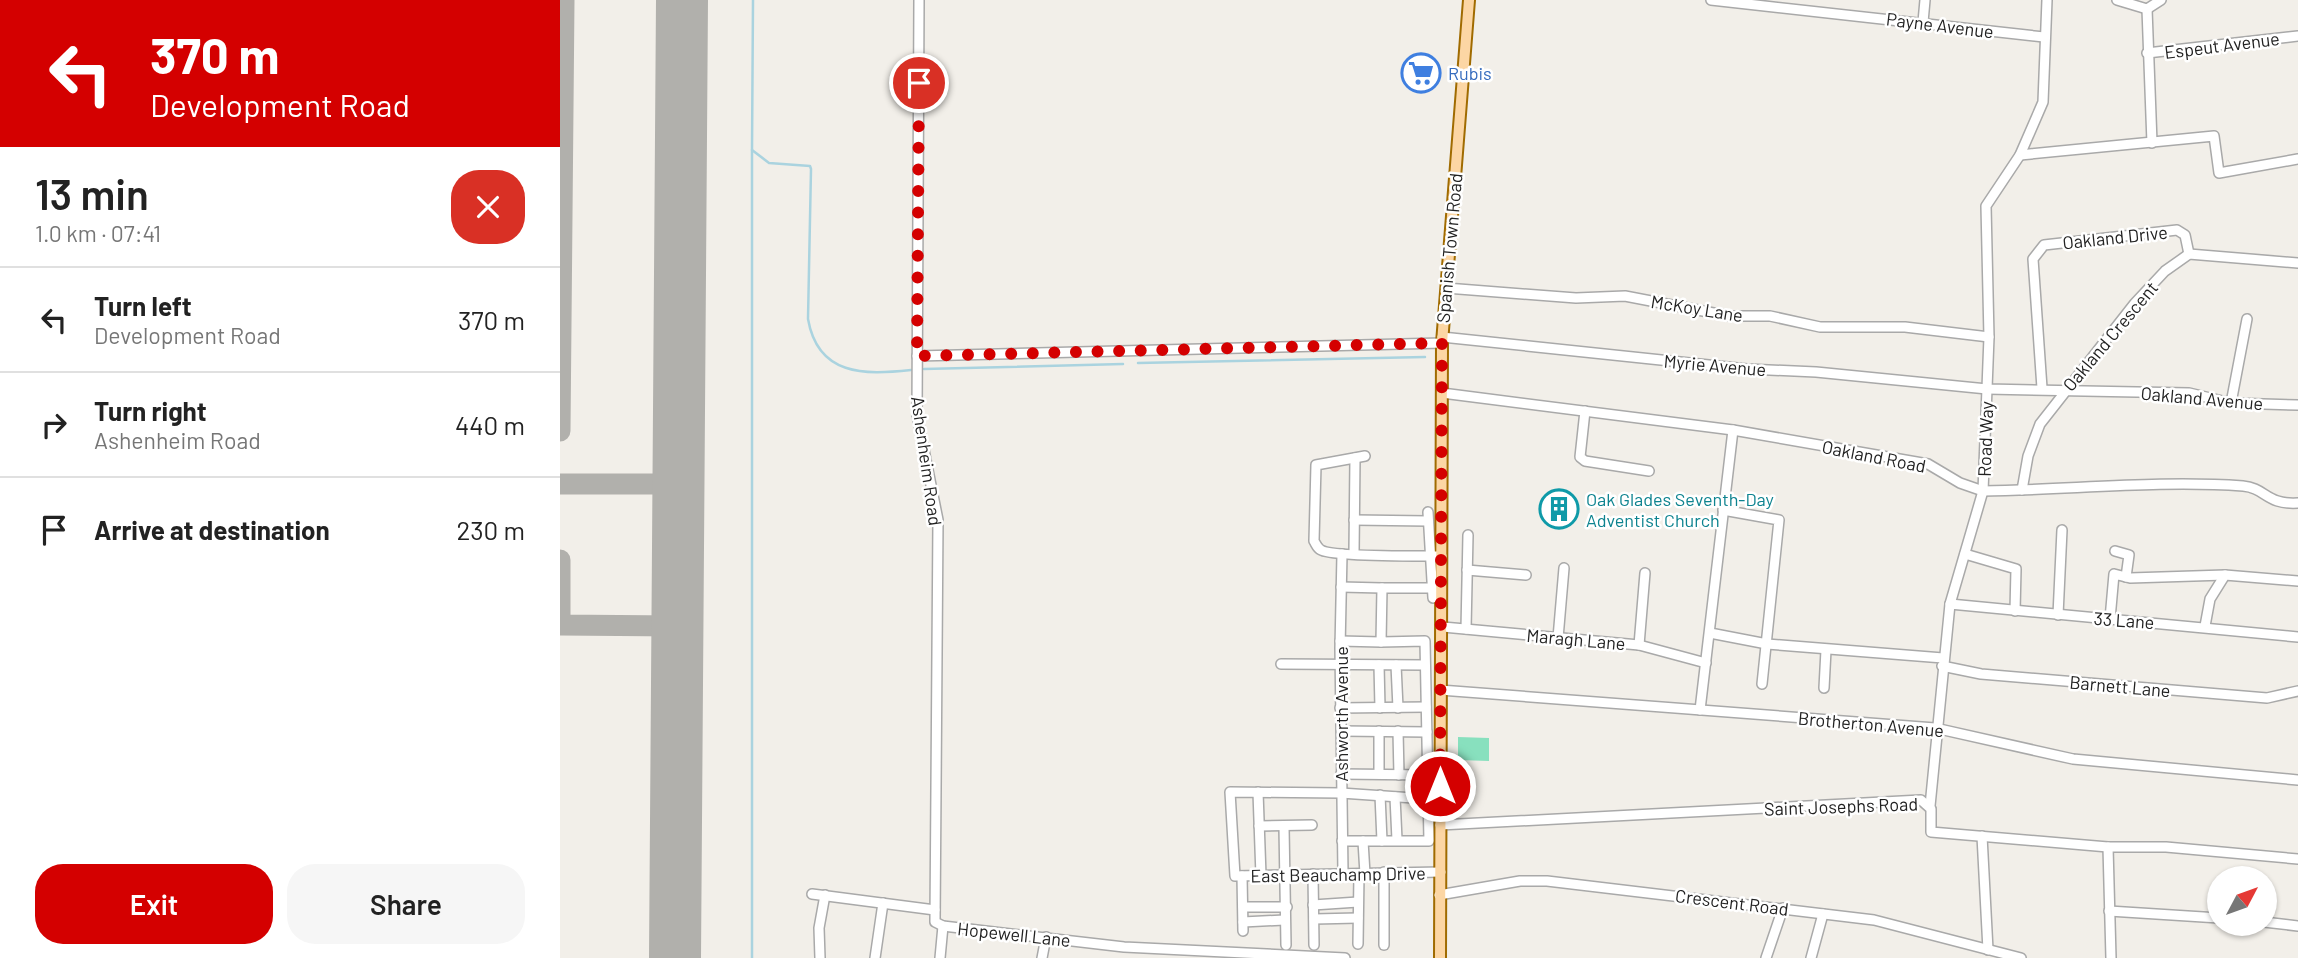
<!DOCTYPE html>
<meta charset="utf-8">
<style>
body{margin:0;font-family:Barlow,sans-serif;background:#f6f6f6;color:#222;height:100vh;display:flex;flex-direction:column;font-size:26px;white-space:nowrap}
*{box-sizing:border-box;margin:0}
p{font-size:23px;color:#767676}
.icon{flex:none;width:38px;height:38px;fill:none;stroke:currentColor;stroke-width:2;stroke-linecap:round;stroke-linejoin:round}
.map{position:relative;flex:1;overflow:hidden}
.sheet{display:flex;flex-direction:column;background:#fff;width:560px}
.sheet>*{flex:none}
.guide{background:#d40000;color:#fff;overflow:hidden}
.needle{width:46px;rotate:49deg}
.tools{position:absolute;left:1647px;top:866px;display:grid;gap:14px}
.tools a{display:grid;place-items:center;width:70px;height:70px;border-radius:50%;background:#fff;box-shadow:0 2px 5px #0004;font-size:35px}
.pin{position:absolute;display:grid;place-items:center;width:60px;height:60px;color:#fff;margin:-30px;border:4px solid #fff;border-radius:50%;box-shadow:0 2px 7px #0007}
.me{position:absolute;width:77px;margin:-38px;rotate:0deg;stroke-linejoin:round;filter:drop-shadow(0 0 5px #0008)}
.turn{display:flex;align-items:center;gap:24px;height:147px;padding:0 35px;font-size:32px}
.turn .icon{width:91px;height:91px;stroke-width:2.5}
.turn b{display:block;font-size:49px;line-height:60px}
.round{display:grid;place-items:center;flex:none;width:74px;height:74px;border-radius:28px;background:#f6f6f6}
.summary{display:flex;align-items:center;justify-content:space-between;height:119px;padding:0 35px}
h1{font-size:42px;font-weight:600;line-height:52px}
.cta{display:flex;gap:14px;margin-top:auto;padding:14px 35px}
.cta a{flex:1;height:80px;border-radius:28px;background:#d40000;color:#fff;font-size:28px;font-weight:600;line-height:80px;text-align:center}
.cta a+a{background:#f6f6f6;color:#222}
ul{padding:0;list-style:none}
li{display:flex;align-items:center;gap:21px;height:105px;padding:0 35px;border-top:2px solid #e0e0e0}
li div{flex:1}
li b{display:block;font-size:26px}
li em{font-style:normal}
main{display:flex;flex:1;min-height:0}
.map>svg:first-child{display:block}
.pitch{fill:#88e0be}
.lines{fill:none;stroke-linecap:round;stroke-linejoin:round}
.stream{stroke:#aad3df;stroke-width:2.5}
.taxiway{stroke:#b1b0ac;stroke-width:21}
.runway{stroke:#b1b0ac;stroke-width:52}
.minor-casing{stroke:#a9a9a9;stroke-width:12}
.major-casing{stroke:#a06b00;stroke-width:14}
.minor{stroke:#fff;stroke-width:9}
.major{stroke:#fcd6a4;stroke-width:10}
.route{stroke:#d40000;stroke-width:12;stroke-dasharray:0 21.6}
.labels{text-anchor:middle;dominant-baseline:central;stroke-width:5;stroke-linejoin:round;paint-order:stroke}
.street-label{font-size:18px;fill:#222;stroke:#fff}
.shop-label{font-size:18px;fill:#366cbe;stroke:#fff;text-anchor:start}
.culture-label{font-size:18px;fill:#0d838f;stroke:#fff;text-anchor:start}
</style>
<main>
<section class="sheet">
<div class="guide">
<div class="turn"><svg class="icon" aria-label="left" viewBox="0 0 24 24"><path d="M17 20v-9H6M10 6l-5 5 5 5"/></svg><div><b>370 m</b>Development Road</div></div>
</div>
<div class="summary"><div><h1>13 min</h1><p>1.0 km · 07:41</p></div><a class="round" style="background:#d93025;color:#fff"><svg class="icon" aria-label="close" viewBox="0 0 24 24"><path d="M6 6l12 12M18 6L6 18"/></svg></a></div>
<ul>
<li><svg class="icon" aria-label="left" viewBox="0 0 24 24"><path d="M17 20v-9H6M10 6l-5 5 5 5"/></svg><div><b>Turn left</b><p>Development Road</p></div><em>370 m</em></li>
<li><svg class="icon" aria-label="right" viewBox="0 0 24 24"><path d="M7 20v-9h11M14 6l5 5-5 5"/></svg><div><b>Turn right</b><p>Ashenheim Road</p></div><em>440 m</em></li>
<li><svg class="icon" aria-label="arrive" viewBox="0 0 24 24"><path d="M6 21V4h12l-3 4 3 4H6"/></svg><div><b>Arrive at destination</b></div><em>230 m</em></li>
</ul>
<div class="cta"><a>Exit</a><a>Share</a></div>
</section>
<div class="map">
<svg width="1738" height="958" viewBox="0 0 1738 958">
<rect width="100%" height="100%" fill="#f2efe9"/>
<!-- pitch -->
<polygon class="pitch" points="898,737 929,738 929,761 898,760"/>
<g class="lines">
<!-- stream -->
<g class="stream">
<path d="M 193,0 L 192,150 L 209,163 L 250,166 L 251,169 L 248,319 C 258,376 304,375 351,370"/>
<polyline points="192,150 192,958"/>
<polyline points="578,363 865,357"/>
<polyline points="364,369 563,364"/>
</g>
<!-- taxiway -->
<g class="taxiway">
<polyline points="0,431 4,0"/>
<polyline points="0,484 118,484"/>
<polyline points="0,560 0,625 117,626"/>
</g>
<!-- runway -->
<polyline class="runway" points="115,958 122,0"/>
<!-- minor casing -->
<g class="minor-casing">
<g id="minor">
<polyline points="359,0 357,415 378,520 375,922 383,926 564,947 785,958"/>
<polyline points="1151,0 1484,37"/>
<polyline points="1557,0 1587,9"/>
<polyline points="1587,9 1592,143"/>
<polyline points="1587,9 1601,0"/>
<polyline points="1363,22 1365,0"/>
<polyline points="1587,53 1738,36"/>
<polyline points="1460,155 1654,136 1659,173 1738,159"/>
<polyline points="886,288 1016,298 1065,296 1169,316 1210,316 1260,327 1345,327 1429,337"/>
<polyline points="882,337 1187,369 1256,372 1427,389 1629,393 1671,403 1738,405"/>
<polyline points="357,356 882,343"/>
<polyline points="1482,388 1473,259 1484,245 1617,230 1625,235 1629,254"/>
<path d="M 882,393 L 1173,430 L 1368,464 L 1400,483 L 1423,491 C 1510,490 1596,480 1683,486 C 1706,488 1706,505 1738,503"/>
<polyline points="1671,403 1687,319"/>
<polyline points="1025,411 1020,457 1025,461 1089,471"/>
<path d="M 805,456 L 756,465 L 754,541 C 756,544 757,548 761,550 C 772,557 863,556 882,556"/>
<polyline points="1462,490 1468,456 1480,424 1575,303 1605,271 1629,254 1738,263"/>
<polyline points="1163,510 1219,520 1202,684"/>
<polyline points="868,512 873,598"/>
<polyline points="794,520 868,521"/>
<polyline points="1555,551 1569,555 1566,577"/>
<polyline points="794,553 795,458"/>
<polyline points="782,554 780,648 783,873"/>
<polyline points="1405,554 1456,569 1455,611"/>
<polyline points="907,570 966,575"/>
<polyline points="781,587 822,588"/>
<polyline points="1390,604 1738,637"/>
<polyline points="1498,615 1502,530"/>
<polyline points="1550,619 1554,574 1570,578 1665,575"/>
<polyline points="1645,626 1650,599 1665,575 1738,581"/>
<polyline points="883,627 1079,645 1146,663"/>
<polyline points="906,629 908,535"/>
<polyline points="1150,633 1207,644 1383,658"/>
<polyline points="998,638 1004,568"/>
<polyline points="780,641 821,642"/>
<polyline points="1079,645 1085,573"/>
<polyline points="721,664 865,665"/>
<polyline points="819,665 820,708"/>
<polyline points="836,665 838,708"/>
<polyline points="1382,666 1421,674 1707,698 1738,691"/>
<polyline points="1264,688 1266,650"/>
<polyline points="880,690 1375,728 1513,759 1738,780"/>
<polyline points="780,708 866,707"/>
<polyline points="1140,710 1173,430"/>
<polyline points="782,731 867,732"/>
<polyline points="838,731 839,775"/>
<polyline points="781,774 868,775"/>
<polyline points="819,774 819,731"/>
<polyline points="698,792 701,876"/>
<polyline points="820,795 822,841"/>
<polyline points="835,797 837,840"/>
<polyline points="868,799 781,793 670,792 675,876 881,872"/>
<polyline points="1370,806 1390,604 1423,491 1429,337 1426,206 1460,155 1483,102 1487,0"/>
<polyline points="880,825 1361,800 1371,809 1371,832 1548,847 1606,847 1738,859"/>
<polyline points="699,826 752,825"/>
<polyline points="724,827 726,945"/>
<polyline points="1422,836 1428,950"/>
<polyline points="782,841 869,841 865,641 821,642 822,588 872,588"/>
<polyline points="803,841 805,874"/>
<polyline points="1548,847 1551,958"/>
<polyline points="753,874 754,945"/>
<polyline points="682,876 683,931"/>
<polyline points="252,894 375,910"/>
<polyline points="879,895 960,881 987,881 1314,920 1461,958"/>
<polyline points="753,905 798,902"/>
<polyline points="683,907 727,907"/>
<polyline points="1549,911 1659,918"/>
<polyline points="754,919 798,918"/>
<polyline points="683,922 724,920"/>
<polyline points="1704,922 1738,926"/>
<polyline points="798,944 799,874"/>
<polyline points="824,945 824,872"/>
<polyline points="260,958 259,928 265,895"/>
<polyline points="315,958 323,903"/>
<polyline points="380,958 383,926"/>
<polyline points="482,958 486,937"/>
<polyline points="1206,958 1223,908"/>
<polyline points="1251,958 1263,914"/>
</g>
</g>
<!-- major casing -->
<g class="major-casing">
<polyline id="major" points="880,958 882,343 909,0"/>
</g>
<!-- minor -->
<use href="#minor" class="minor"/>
<!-- major -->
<use href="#major" class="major"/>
</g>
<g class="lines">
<!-- route -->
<polyline class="route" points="359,83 357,356 882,343 880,786"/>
</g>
<!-- icons -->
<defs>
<g id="supermarket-ring" transform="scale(2.0125)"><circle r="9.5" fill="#fff" stroke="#3f7fe0" stroke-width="1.5"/><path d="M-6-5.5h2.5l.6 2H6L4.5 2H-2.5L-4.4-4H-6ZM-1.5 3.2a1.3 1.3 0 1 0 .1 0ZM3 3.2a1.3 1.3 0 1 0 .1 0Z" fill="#3f7fe0"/></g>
<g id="building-ring" transform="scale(2.0125)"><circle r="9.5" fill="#fff" stroke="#0f9aa8" stroke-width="1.5"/><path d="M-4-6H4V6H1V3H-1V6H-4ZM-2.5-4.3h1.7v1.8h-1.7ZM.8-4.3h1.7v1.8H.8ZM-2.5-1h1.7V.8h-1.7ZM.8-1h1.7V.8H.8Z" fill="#0f9aa8"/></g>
</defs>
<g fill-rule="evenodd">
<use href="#supermarket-ring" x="861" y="73"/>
<use href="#building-ring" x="999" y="509"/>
</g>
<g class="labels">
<!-- street labels -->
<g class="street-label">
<text transform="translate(1380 25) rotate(7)">Payne Avenue</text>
<text transform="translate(1662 45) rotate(-7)">Espeut Avenue</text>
<text transform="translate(1555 237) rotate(-6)">Oakland Drive</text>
<text transform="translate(889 248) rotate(-85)">Spanish Town Road</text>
<text transform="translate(1137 308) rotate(9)">McKoy Lane</text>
<text transform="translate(1550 336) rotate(-50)">Oakland Crescent</text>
<text transform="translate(1155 365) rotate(5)">Myrie Avenue</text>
<text transform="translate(1642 398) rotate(5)">Oakland Avenue</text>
<text transform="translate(1425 439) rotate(-88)">Road Way</text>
<text transform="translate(1314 456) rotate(11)">Oakland Road</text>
<text transform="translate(367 461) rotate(82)">Ashenheim Road</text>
<text transform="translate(1564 620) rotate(4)">33 Lane</text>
<text transform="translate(1016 639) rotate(5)">Maragh Lane</text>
<text transform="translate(1560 686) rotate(5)">Barnett Lane</text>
<text transform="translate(781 714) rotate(-90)">Ashworth Avenue</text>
<text transform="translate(1311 724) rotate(5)">Brotherton Avenue</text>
<text transform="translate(1281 806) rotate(-2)">Saint Josephs Road</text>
<text transform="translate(778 874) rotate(-1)">East Beauchamp Drive</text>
<text transform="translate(1172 902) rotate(7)">Crescent Road</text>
<text transform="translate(454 934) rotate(6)">Hopewell Lane</text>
</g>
<!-- shop labels -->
<g class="shop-label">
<text x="888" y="73">Rubis</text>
</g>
<!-- culture labels -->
<g class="culture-label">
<text x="1026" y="499">Oak Glades Seventh-Day<tspan x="1026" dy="21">Adventist Church</tspan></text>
</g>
</g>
</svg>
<div class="tools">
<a><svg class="needle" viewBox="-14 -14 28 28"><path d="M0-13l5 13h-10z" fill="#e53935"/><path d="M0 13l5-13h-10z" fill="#767676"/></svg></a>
</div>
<div class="pin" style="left:359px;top:83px;background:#d93025"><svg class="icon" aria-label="arrive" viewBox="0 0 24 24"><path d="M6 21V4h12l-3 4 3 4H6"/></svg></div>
<svg class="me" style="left:880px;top:786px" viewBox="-20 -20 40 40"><circle r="17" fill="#d40000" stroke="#fff" stroke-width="3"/><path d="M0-11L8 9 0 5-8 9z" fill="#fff"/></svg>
</div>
</main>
